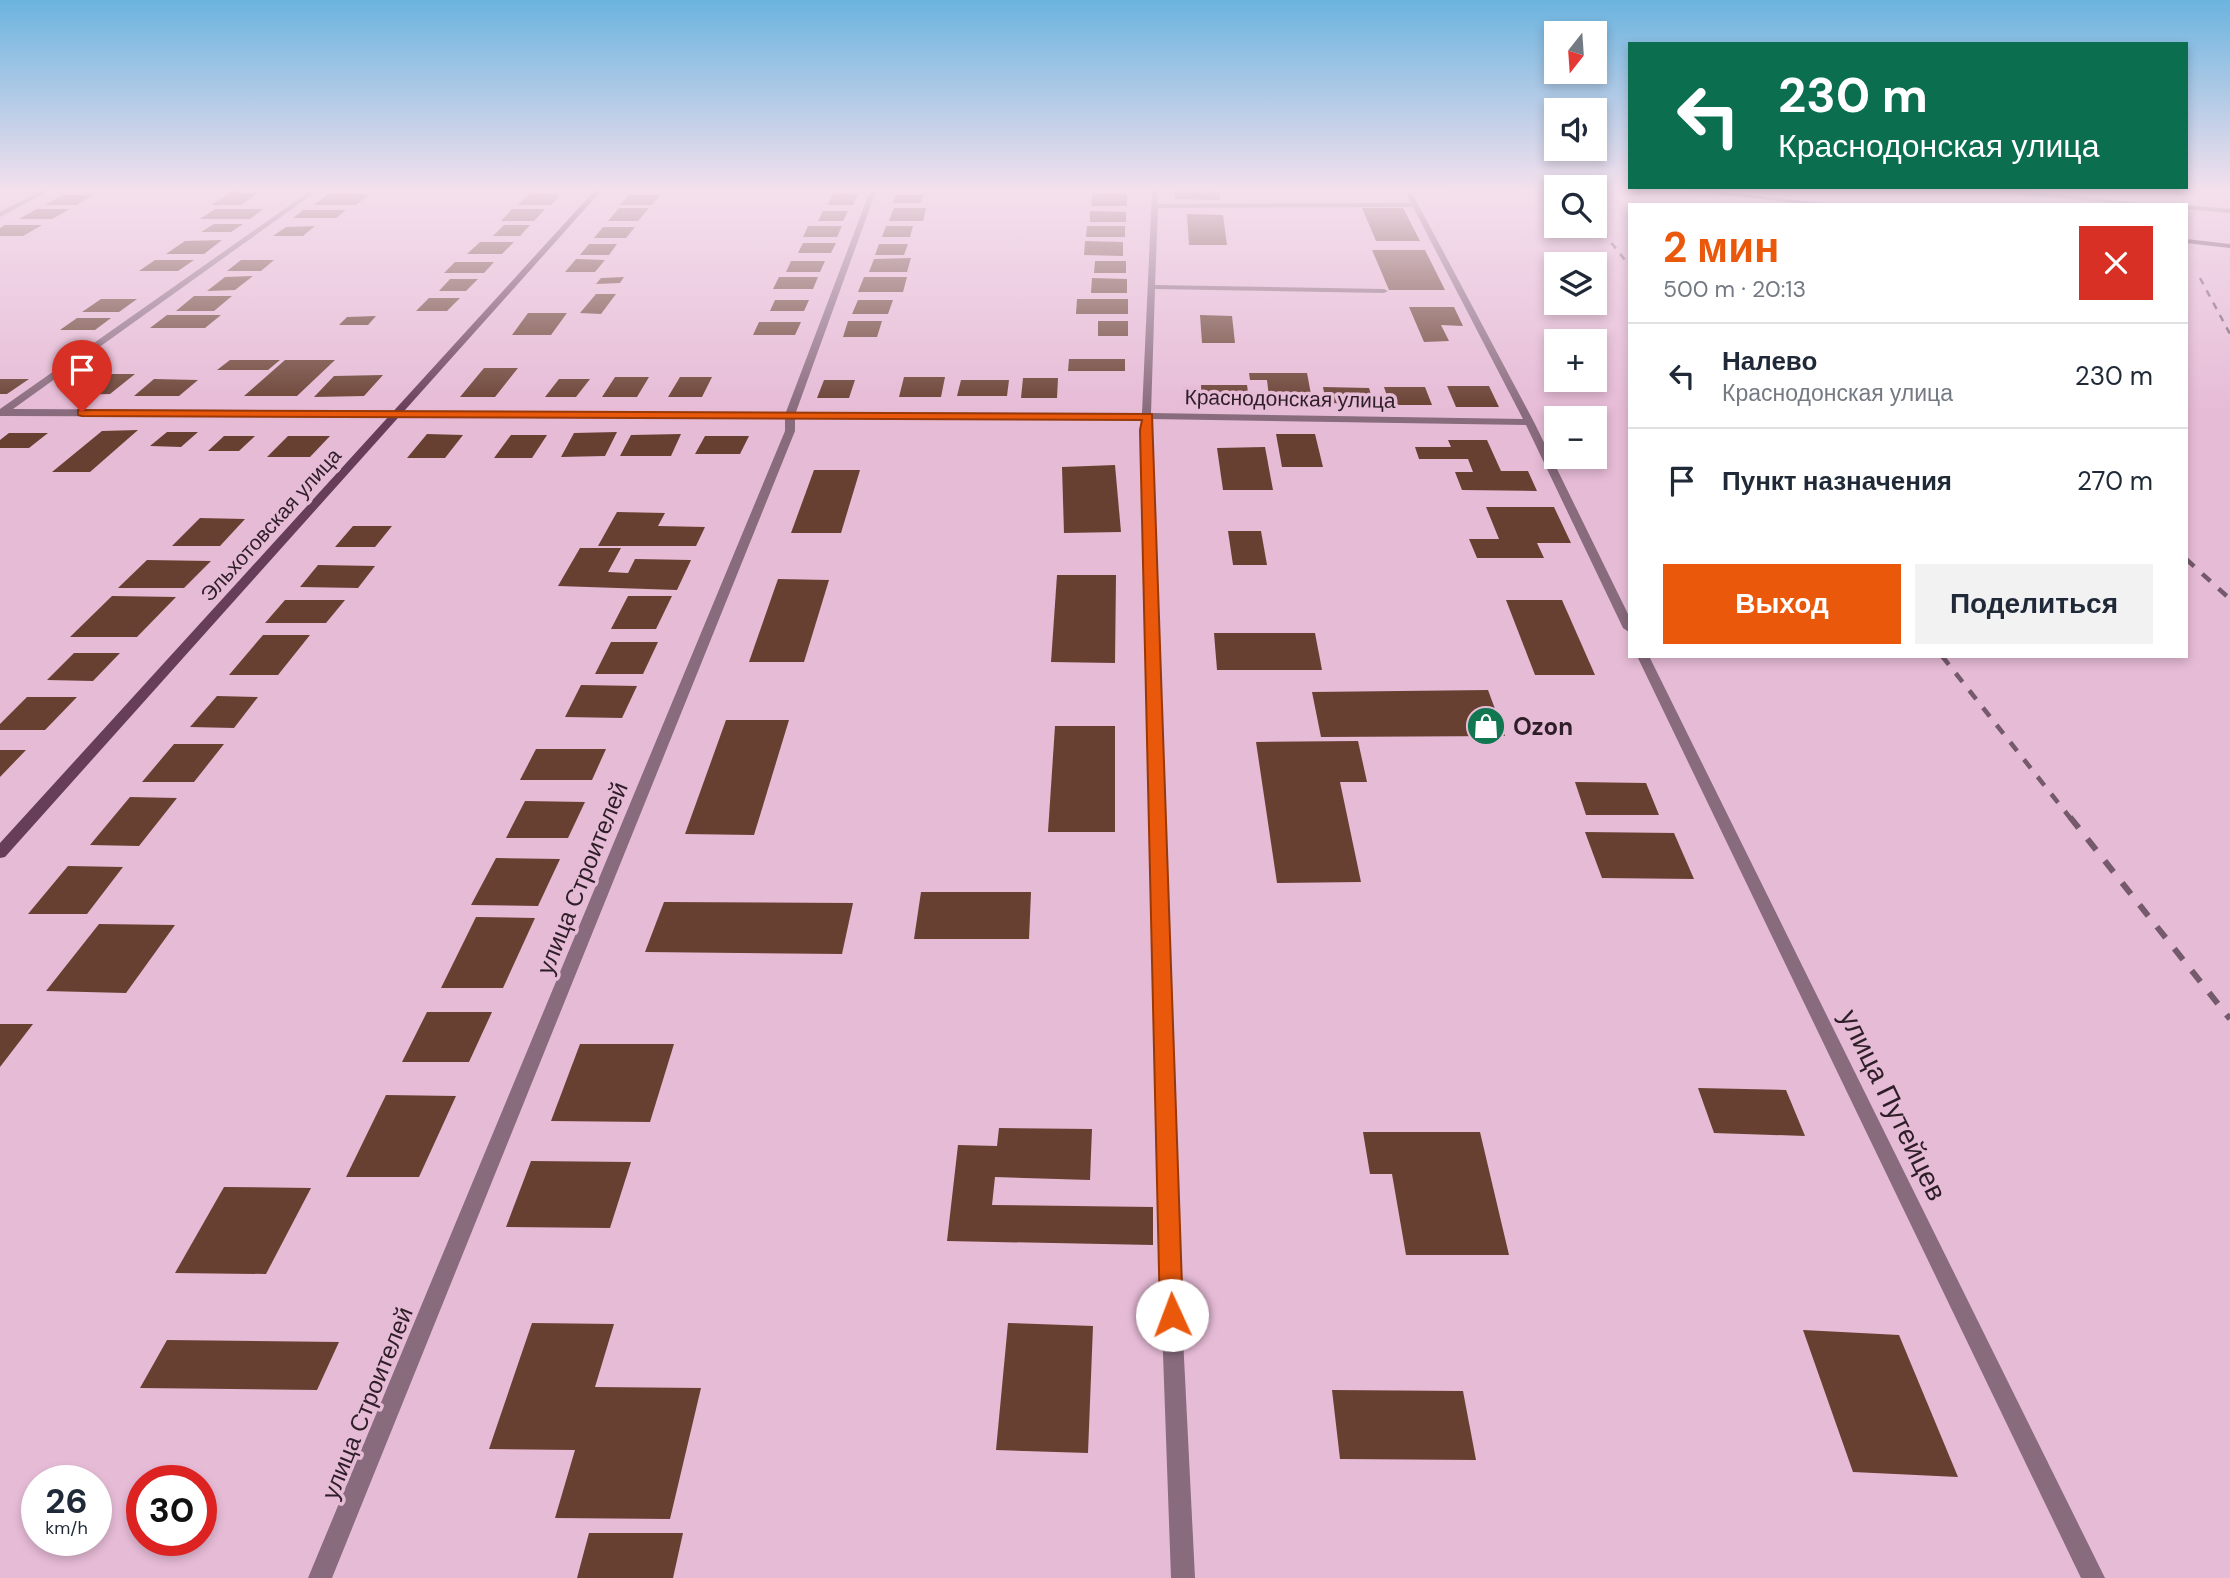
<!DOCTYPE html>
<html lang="ru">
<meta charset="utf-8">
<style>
body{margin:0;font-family:"DM Sans",sans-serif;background:#f2f2f3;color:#1f2937;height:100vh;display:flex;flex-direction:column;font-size:26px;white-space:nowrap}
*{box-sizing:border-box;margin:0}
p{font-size:23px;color:#747a83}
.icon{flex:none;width:38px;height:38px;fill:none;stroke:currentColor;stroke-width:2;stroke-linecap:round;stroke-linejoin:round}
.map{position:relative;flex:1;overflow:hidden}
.side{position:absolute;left:1628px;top:203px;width:560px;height:455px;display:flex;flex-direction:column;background:#fff;border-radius:0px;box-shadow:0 4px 10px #0003}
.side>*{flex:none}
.banner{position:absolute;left:1628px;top:42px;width:560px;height:147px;border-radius:0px;box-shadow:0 4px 10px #0003;background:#0b6e4f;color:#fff;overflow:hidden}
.needle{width:46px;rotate:197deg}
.tools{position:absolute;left:1544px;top:21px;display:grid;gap:14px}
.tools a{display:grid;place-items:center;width:63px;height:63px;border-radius:0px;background:#fff;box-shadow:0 4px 10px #0003;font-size:35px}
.speed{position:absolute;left:21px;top:1465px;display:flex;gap:14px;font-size:35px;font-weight:700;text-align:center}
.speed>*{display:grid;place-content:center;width:91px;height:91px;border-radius:50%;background:#fff;box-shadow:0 4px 10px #0003;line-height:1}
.speed small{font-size:18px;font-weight:400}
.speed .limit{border:10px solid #d22;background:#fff;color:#111}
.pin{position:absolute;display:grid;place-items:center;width:60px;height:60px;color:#fff;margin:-72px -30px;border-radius:50% 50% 50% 0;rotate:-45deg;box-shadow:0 0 7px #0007}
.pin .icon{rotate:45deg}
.me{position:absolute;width:77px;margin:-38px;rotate:358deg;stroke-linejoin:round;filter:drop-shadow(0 0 5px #0008)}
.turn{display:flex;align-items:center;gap:24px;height:147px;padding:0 35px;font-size:32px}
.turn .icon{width:91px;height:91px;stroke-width:2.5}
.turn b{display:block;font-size:49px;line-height:60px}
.round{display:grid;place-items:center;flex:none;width:74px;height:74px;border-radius:0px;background:#f2f2f3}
.overview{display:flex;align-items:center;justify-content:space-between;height:119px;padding:0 35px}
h1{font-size:42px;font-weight:700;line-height:52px;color:#ea580c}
.button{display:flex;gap:14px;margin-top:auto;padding:14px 35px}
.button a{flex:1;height:80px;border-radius:0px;background:#ea580c;color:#fff;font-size:28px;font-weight:700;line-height:80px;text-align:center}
.button a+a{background:#f2f2f3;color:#1f2937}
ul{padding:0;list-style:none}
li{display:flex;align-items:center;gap:21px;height:105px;padding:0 35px;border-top:2px solid #e0e1e3}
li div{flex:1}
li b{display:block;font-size:26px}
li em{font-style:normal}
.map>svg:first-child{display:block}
.building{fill:#684031}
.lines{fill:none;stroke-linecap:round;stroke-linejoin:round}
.street{fill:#886b7d;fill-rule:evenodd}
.secondary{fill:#673e59;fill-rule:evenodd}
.rail-far2{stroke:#745a6a;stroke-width:2.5;stroke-dasharray:7 7;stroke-linecap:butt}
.rail-far1{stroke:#745a6a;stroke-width:4.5;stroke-dasharray:11 11;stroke-linecap:butt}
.rail{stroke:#745a6a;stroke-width:6;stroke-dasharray:14 14;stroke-linecap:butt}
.route{fill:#ea580c;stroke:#983908;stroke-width:2}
.labels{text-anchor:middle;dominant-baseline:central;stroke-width:7;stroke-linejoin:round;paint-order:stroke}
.far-street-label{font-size:21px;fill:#2e1e28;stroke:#e6bbd6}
.poi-label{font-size:24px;font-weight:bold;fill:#2e1e28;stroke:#e6bbd6;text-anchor:start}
.street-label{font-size:24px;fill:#2e1e28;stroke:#e6bbd6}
.near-street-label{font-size:28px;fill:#2e1e28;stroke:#e6bbd6}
</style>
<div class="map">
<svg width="2230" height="1578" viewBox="0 0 2230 1578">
<rect width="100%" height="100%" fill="#e6bbd6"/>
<!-- building -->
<g class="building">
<polygon points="232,191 242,191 238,193 258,193 241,205 211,205"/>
<polygon points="1175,191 1219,191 1220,200 1175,199"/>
<polygon points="328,194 370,194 356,205 314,205"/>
<polygon points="529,194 561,194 551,205 518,205"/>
<polygon points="833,194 858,194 853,205 828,205"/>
<polygon points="1092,194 1127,194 1127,206 1091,206"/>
<polygon points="63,195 94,195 76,205 45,205"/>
<polygon points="629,195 660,195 652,205 620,205"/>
<polygon points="895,195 924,195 921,203 893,203"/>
<polygon points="619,208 649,208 638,221 608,221"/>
<polygon points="894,208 926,208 923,221 889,221"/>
<polygon points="1362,208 1403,208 1420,241 1376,241"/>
<polygon points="37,209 70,209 52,219 19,219"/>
<polygon points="215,209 263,209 250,219 200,219"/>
<polygon points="512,209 545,209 534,221 501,221"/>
<polygon points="303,210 346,210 336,218 293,218"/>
<polygon points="823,211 848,211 843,221 818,221"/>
<polygon points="1090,211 1126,212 1126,222 1090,222"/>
<polygon points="1187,214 1223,215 1227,245 1189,245"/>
<polygon points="214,224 243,224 231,232 201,232"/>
<polygon points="5,225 42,225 23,236 0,236 0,228"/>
<polygon points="504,225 530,225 520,236 493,236"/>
<polygon points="315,226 303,236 273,236 286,227"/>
<polygon points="808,226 842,226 837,237 803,237"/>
<polygon points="886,226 913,226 910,237 882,237"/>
<polygon points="1087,226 1125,226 1125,237 1086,237"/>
<polygon points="603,227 635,227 626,238 594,238"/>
<polygon points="222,240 204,254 166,254 185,241"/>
<polygon points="1085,241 1123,242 1123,256 1084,255"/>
<polygon points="480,242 514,242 502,254 467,254"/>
<polygon points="803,243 836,243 831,253 798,253"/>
<polygon points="589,244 617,244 609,255 580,255"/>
<polygon points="879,244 908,244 904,255 875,255"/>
<polygon points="1372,250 1425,250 1445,290 1389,290"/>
<polygon points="911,258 907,272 869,272 874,259"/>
<polygon points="576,259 605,260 595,272 565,272"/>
<polygon points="155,260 194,260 178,271 139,271"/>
<polygon points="241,260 274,260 261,271 227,271"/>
<polygon points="791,261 825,261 820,272 786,272"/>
<polygon points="1095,261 1126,261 1126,273 1094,273"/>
<polygon points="455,262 494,262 484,273 444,273"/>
<polygon points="253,276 235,290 207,291 225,277"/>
<polygon points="624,277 620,283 596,284 601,278"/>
<polygon points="779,277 818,277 813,289 773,289"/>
<polygon points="864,277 907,277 903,292 858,292"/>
<polygon points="1092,278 1127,279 1127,293 1091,293"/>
<polygon points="450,279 478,279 466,291 439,291"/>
<polygon points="596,294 616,294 601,314 580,313"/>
<polygon points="194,296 232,296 214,311 176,311"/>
<polygon points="429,298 460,298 447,311 416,311"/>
<polygon points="101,299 137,299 119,312 82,312"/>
<polygon points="1077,299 1128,299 1128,314 1076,314"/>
<polygon points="775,300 809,300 804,311 770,311"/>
<polygon points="858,300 893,300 888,314 852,314"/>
<polygon points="1409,307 1454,307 1463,326 1441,325 1449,341 1424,342"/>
<polygon points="528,313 567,313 551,335 512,335"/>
<polygon points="167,315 221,315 205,328 150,328"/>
<polygon points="1200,315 1232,316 1235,343 1202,343"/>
<polygon points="376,316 368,325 339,325 347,317"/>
<polygon points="77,318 111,318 95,330 60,330"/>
<polygon points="848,321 882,321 877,337 843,337"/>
<rect x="1098" y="321" width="30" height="15"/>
<polygon points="759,322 801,322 795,335 753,335"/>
<polygon points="1069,359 1125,359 1125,371 1068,371"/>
<polygon points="230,360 280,360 268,370 217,370"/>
<polygon points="285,360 335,360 297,396 244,396"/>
<polygon points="484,368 518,368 495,397 460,397"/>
<polygon points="1249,373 1307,373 1313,405 1270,405 1267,380 1250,380"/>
<polygon points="90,374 135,374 110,394 64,395"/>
<polygon points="383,375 364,396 314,397 334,376"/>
<polygon points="615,377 649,377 637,397 602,397"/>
<polygon points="680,377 712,377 702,397 668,397"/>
<polygon points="904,377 945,377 941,397 899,397"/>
<polygon points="1023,378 1058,378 1057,398 1021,398"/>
<polygon points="0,379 29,379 7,394 0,394"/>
<polygon points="154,379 198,380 179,396 134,396"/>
<polygon points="559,379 590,379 576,397 545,397"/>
<polygon points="824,380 855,380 849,398 817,398"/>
<polygon points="961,380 1009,380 1007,396 957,396"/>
<polygon points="1201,385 1247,385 1250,407 1202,407"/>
<polygon points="1447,386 1489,386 1499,407 1456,407"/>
<polygon points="1323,387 1369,388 1374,404 1326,403"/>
<polygon points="1384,387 1425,387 1432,405 1390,405"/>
<polygon points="138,430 90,472 52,472 102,431"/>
<polygon points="167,432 198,432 181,447 150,446"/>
<polygon points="617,432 605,456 561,457 574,433"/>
<polygon points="9,433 48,433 29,448 0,448 0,440"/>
<polygon points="427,434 463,435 445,458 407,458"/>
<polygon points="681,434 671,456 620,456 631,435"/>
<polygon points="1276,434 1315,434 1323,467 1282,467"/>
<polygon points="511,435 547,435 532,458 494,458"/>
<polygon points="224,436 255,436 239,451 208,451"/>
<polygon points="288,436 330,436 310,457 267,457"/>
<polygon points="705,436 749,436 740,454 695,454"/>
<polygon points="1448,440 1487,440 1501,471 1528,471 1537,491 1462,490 1455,472 1473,472 1468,459 1419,459 1415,447 1451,447"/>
<polygon points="1265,447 1273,490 1223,490 1217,448"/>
<polygon points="1115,465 1121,532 1064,533 1062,467"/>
<polygon points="814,470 860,470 841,533 791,533"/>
<polygon points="1486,507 1554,507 1571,543 1537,543 1544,558 1477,558 1469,539 1499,539"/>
<polygon points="617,512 665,513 658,526 705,527 696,546 598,546"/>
<polygon points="200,518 245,519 220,546 172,546"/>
<polygon points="353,526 392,526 375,547 335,547"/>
<polygon points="1228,531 1261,531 1267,565 1233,565"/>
<polygon points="580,548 621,548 608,572 628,573 635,559 691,560 677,590 558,586"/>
<polygon points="147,560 211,561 184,588 118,588"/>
<polygon points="318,565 375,566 358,588 300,587"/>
<polygon points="1057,575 1116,575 1115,663 1051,662"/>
<polygon points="778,579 829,580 804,662 749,662"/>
<polygon points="112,596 176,597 137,637 70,637"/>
<polygon points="628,596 672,596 656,629 611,629"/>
<polygon points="285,600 345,600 326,623 265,623"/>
<polygon points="1506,600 1562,600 1595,675 1535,675"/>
<polygon points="1214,633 1315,633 1322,670 1217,670"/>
<polygon points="263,635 310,635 278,675 229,675"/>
<polygon points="611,642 658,642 643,674 595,674"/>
<polygon points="74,653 120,653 93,681 47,680"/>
<polygon points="581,685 637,686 622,718 565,717"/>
<polygon points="1488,690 1505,736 1321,737 1312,692"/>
<polygon points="217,696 258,697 234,728 190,727"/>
<polygon points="27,697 77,697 45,730 0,730 0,724"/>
<polygon points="726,720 789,720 754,835 685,834"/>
<polygon points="1055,726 1115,726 1115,832 1048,832"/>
<polygon points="1358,741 1367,782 1340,782 1361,882 1277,883 1256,742"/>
<polygon points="174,744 224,744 194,782 142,782"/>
<polygon points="536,749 606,749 592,780 520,780"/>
<polygon points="0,750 26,750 0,777"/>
<polygon points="1575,782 1646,783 1659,815 1586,815"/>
<polygon points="130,797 177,798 139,846 90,845"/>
<polygon points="525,801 585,802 568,838 506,838"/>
<polygon points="1585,832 1674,833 1694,879 1602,878"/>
<polygon points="496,858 560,859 538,906 471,905"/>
<polygon points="68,866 123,867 87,914 28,914"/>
<polygon points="921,892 1031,892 1029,939 914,939"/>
<polygon points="664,902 853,903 842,954 645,952"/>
<polygon points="476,917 535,918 503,988 441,988"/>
<polygon points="99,924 175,925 126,993 46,991"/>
<polygon points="427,1012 492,1012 469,1062 402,1062"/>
<polygon points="0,1024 33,1024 0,1067"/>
<polygon points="580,1044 674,1044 650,1122 551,1121"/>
<polygon points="1698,1088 1786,1090 1805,1136 1714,1133"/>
<polygon points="386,1095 456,1096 419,1177 346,1177"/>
<polygon points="999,1128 1092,1129 1090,1180 995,1177 992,1205 1153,1207 1153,1245 947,1241 958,1145 997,1146"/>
<polygon points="1363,1132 1480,1132 1509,1255 1406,1255 1392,1174 1370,1174"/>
<polygon points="531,1161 631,1162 610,1228 506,1227"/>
<polygon points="224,1187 311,1188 266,1274 175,1273"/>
<polygon points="532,1323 614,1324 595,1387 701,1388 670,1519 555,1518 575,1450 489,1449"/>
<polygon points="1008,1323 1093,1326 1088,1453 996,1450"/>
<polygon points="1803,1330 1899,1335 1958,1477 1853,1472"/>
<polygon points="167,1340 339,1342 317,1390 140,1388"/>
<polygon points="1332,1390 1463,1391 1476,1460 1340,1459"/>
<polygon points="589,1533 683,1533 673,1578 577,1578"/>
</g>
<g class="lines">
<!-- street -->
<g class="street">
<polygon points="40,191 48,191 0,217 0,212"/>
<path d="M 310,191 L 317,191 L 13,409 L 786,412 L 870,191 L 876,191 L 796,412 L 1142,413 L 1152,191 L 1158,191 L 1158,204 L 1411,203 L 1405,191 L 1411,191 L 1534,422 L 1629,616 L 1629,632 L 1623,628 L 1526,425 L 1151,419 L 1174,1157 L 1195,1578 L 1171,1578 L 1156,1157 L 1142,419 L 795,418 L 795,431 L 332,1578 L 308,1578 L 785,431 L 785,418 L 0,416 L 0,409 ZM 1413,207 L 1523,419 L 1151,413 L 1155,289 L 1384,293 L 1388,291 L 1384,289 L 1155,285 L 1158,208 Z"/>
<polygon points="1448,191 1518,191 1515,193 1451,193"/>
<polygon points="1999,191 2024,191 2160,205 2131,205 2002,193"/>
<polygon points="2186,205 2230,209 2230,213 2186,209"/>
<polygon points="1637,656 1649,656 2105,1578 2081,1578"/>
</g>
<!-- secondary -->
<g class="secondary">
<polygon points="594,191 601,191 5,857 0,858 0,843"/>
<polygon points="1689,191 1713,191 1840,205 1813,205"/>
<polygon points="2186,239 2230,244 2230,248 2186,243"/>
</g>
<!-- rail-far2 -->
<g class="rail-far2">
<polyline points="1594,221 1629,265"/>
<polyline points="2200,278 2230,334"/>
</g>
<!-- rail-far1 -->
<g class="rail-far1">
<polyline points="2186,559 2230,599"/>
<polyline points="1942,656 2071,819"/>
</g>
<!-- rail -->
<polyline class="rail" points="2070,817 2230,1019"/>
</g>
<!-- sky -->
<linearGradient id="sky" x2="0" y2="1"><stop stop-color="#6bb4df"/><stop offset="0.46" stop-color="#f4e0ed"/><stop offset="1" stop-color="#f4e0ed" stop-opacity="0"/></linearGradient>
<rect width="2230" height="412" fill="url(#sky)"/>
<!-- route -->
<polygon class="route" points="78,410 1152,414 1183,1315 1180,1323 1172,1327 1163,1323 1160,1315 1140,430 1142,420 82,416 78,415"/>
<!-- icons -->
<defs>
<g id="shop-disc" transform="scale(2.0125)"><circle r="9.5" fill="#107750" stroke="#e6bbd6"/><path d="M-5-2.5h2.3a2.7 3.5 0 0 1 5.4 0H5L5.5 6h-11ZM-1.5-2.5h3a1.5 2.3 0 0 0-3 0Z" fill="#fff"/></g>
</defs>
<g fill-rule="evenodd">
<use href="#shop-disc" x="1486" y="726"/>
</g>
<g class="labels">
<!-- far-street labels -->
<g class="far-street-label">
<text transform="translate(1290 399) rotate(1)">Краснодонская улица</text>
<text transform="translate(271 525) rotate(-48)">Эльхотовская улица</text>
</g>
<!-- poi labels -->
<g class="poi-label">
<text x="1513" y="726">Ozon</text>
</g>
<!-- street labels -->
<g class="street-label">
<text transform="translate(582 878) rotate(-68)">улица Строителей</text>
<text transform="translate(367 1403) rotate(-68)">улица Строителей</text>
</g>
<!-- near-street labels -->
<g class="near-street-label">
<text transform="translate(1893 1105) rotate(64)">улица Путейцев</text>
</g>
</g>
</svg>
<div class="tools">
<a><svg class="needle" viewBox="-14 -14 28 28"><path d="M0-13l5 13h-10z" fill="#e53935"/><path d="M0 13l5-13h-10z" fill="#747a83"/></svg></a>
<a><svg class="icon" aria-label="sound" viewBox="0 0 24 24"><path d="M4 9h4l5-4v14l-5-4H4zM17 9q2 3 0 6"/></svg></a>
<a><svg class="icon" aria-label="search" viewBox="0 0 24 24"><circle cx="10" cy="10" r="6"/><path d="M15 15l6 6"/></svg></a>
<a><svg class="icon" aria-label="layers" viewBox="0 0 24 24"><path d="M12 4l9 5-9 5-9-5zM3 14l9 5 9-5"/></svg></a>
<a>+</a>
<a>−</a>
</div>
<div class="speed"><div>26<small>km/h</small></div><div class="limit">30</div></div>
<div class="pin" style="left:82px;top:412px;background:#d93025"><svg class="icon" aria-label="arrive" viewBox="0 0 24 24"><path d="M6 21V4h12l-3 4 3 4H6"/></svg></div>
<svg class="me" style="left:1172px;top:1315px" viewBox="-20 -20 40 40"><circle r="19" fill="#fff"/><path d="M0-13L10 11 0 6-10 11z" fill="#ea580c"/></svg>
<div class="banner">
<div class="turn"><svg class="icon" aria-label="left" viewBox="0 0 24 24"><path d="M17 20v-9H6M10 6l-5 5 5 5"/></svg><div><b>230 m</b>Краснодонская улица</div></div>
</div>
<section class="side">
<div class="overview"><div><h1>2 мин</h1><p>500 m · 20:13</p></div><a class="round" style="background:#d93025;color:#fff"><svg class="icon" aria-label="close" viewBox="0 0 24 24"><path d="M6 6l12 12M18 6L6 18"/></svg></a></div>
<ul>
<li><svg class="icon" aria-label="left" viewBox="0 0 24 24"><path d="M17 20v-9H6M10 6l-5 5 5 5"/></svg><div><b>Налево</b><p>Краснодонская улица</p></div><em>230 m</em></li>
<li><svg class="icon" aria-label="arrive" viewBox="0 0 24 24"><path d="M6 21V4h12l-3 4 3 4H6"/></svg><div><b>Пункт назначения</b></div><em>270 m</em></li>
</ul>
<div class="button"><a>Выход</a><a>Поделиться</a></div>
</section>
</div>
